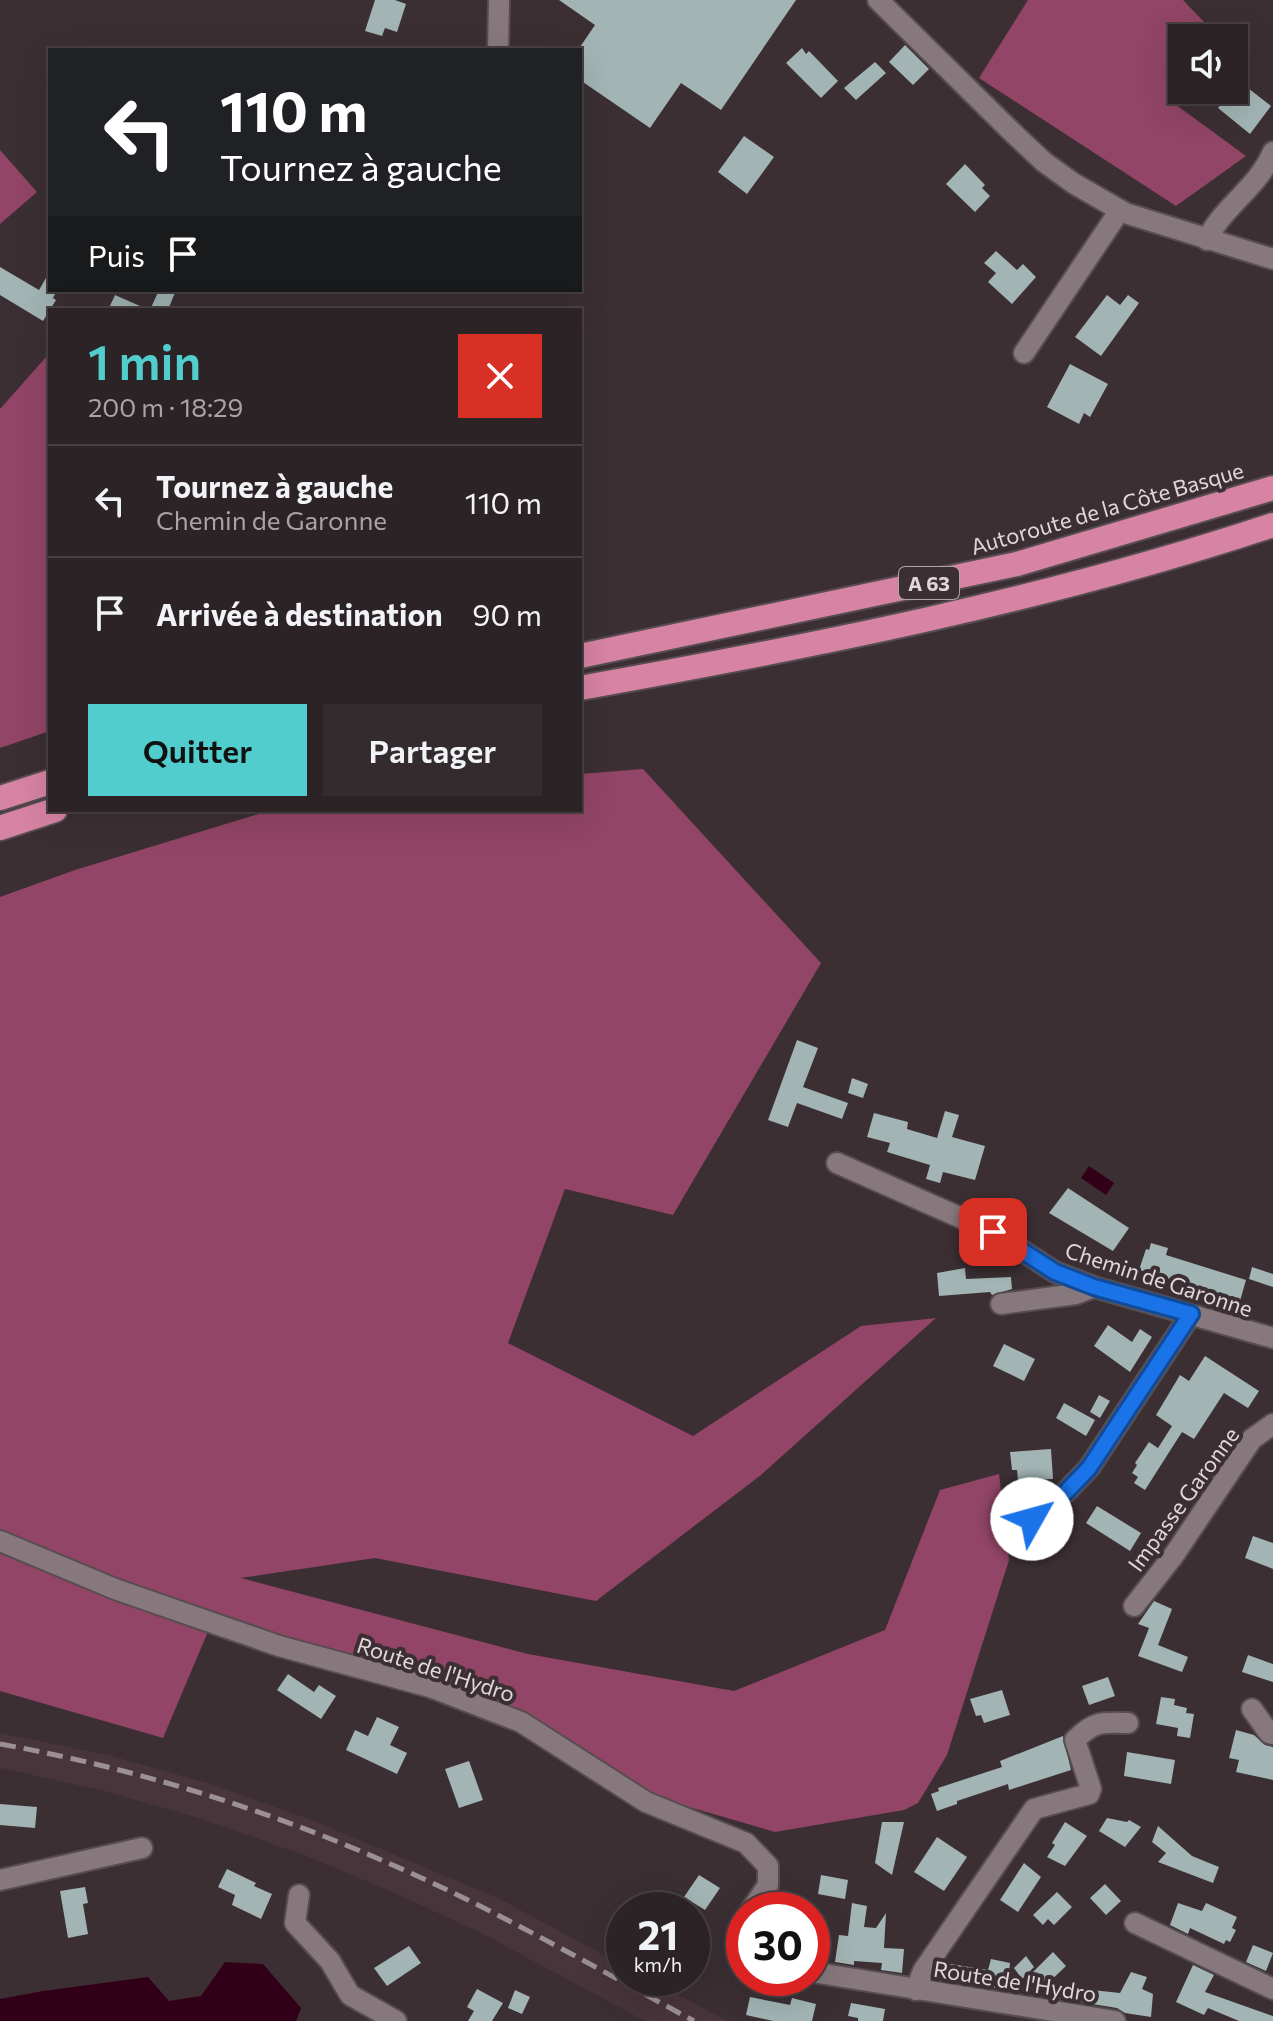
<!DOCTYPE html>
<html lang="fr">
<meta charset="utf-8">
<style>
body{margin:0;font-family:Commissioner,sans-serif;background:#342b2e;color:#f1f3f6;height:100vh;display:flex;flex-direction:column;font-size:30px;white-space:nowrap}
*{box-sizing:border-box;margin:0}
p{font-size:26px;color:#a6a4a7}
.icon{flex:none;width:44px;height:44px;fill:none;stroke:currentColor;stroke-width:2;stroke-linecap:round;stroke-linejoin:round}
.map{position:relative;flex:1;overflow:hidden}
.sheet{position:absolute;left:48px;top:308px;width:534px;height:504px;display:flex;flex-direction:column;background:#2c2326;border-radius:0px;box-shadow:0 8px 32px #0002,0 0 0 2px #484043}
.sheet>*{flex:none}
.banner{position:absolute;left:48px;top:48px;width:534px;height:244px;border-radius:0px;box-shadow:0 8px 32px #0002,0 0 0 2px #484043;background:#202124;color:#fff;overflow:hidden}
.controls{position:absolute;left:1168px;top:24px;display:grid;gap:16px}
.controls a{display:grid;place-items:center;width:80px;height:80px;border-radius:0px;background:#2c2326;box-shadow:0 8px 32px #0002,0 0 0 2px #484043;font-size:40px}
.speed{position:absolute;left:606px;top:1892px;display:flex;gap:16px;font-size:40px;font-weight:700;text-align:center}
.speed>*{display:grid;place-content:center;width:104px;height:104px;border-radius:50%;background:#2c2326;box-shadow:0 8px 32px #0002,0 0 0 2px #484043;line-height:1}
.speed small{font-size:20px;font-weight:400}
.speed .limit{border:12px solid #d22;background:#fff;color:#111}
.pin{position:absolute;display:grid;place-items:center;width:68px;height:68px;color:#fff;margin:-34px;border-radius:16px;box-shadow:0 4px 12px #0006}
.me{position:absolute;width:88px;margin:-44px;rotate:52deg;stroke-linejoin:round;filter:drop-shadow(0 0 6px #0008)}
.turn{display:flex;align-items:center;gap:28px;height:168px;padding:0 40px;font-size:36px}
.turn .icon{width:104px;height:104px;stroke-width:2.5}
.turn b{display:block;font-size:56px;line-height:68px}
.then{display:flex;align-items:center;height:76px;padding:0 40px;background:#0003;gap:16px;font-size:30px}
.round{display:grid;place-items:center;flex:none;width:84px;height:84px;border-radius:0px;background:#342b2e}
.headline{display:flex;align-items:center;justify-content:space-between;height:136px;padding:0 40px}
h1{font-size:48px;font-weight:600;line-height:60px;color:#52cdcd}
.primary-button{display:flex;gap:16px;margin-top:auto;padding:16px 40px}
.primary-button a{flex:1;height:92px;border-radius:0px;background:#52cdcd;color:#111;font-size:32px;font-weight:600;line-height:92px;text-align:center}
.primary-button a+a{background:#342b2e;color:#f1f3f6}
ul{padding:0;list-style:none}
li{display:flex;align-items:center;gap:24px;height:112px;padding:0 40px;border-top:2px solid #484043}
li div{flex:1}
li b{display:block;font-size:30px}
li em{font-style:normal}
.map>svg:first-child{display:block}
.built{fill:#48343b}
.forest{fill:#924566}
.water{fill:#310018}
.building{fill:#a2b4b4}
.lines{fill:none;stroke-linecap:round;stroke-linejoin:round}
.minor-casing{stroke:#574d50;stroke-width:24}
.highway-casing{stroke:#574d50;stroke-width:28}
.minor{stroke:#87787d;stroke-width:20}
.highway{stroke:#d783a3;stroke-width:24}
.rail{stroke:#9b9194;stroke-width:5;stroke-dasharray:16 8;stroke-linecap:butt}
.route-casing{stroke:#114b97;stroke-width:20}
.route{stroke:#1a73e8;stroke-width:14}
.labels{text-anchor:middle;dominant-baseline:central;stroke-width:8;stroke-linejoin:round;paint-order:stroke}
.shield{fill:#3b2f33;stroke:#aea5a8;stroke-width:2}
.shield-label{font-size:20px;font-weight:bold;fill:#e0d7da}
.street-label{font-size:22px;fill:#e0d7da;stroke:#3b2f33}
</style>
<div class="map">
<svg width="1273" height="2021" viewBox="0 0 1273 2021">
<rect width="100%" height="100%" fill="#3b2f33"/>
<!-- built -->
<polygon class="built" points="0,1733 112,1756 214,1785 314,1821 500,1899 624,1966 624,1978 647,1978 727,2021 645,2021 483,1934 388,1890 301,1854 202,1819 104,1791 0,1768"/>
<!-- forest -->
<g class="forest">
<polygon points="1028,0 1183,0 1207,25 1200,38 1182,38 1182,71 1168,99 1246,156 1176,206 979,78"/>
<polygon points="0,150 37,192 0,224"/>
<polygon points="47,356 50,357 50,731 0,748 0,409"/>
<polygon points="643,769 821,963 673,1215 565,1189 508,1343 693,1436 861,1326 936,1318 761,1475 596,1601 375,1558 241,1578 528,1654 734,1691 885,1630 940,1490 999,1474 1009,1560 947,1755 918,1803 904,1810 775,1832 658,1798 379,1663 215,1615 163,1738 0,1691 0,897 75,870 272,810 580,810 580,774"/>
</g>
<!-- water -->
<g class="water">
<polygon points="1089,1166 1114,1183 1106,1195 1081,1178"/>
<polygon points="225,1962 263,1964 301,2008 296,2021 0,2021 0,1999 43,1991 148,1977 169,2001 201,1996"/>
</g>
<!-- building -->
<g class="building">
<polygon points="375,0 395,0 406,4 397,32 385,28 382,36 365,31"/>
<polygon points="559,0 796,0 721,110 681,83 650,128 580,80 580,47 595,25"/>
<polygon points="905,45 929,69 913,85 889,62"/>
<polygon points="802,48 806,54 809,51 838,81 821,98 786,63"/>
<polygon points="875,62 886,73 856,100 844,88"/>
<polygon points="1239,81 1271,106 1250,134 1218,108"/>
<polygon points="744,136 774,157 747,194 718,172"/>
<polygon points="965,164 985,185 982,188 990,196 975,212 946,184"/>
<polygon points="996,251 1017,270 1023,264 1036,277 1012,304 988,282 996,273 984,263"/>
<polygon points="0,267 39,290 50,271 50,290 57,290 53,298 56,300 43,321 0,295"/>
<polygon points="159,290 176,290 168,310 150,310"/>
<polygon points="115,295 149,310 108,310"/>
<polygon points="1107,295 1120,305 1128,295 1139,303 1101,356 1075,337"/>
<polygon points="1070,364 1108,384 1090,417 1084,413 1079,424 1047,407"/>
<polygon points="797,1040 818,1048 803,1087 848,1103 842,1119 797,1103 788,1127 768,1120"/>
<polygon points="852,1078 868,1084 863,1098 848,1093"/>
<polygon points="945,1111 959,1115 952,1137 985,1146 975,1180 943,1172 940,1183 926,1179 930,1165 887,1152 890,1143 867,1137 874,1113 908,1122 907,1129 937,1138"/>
<polygon points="1068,1188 1129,1228 1113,1251 1049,1213"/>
<polygon points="1151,1243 1168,1248 1166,1255 1246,1280 1240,1301 1139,1270 1146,1249 1149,1250"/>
<polygon points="1252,1267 1273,1274 1273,1287 1249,1279"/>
<polygon points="965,1268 966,1279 1011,1277 1012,1289 992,1295 990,1292 939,1296 937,1273"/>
<polygon points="1108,1325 1132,1342 1140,1329 1152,1337 1130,1372 1094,1346"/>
<polygon points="1004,1344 1035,1359 1024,1381 993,1366"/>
<polygon points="1205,1356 1259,1391 1248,1408 1224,1393 1194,1439 1182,1432 1145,1490 1134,1483 1138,1477 1132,1473 1137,1465 1135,1463 1149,1442 1158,1448 1172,1426 1156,1415 1180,1375 1189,1381"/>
<polygon points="1099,1395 1110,1401 1100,1418 1090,1412"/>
<polygon points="1064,1403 1095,1420 1086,1436 1056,1418"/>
<polygon points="1051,1449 1053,1479 1018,1480 1017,1470 1012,1470 1010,1452"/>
<polygon points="1097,1506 1141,1533 1130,1551 1086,1523"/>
<polygon points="1253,1536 1273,1543 1273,1569 1245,1558"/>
<polygon points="1154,1601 1172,1609 1158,1645 1188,1657 1182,1672 1138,1656 1149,1628 1138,1624"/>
<polygon points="1248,1655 1273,1664 1273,1682 1242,1672"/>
<polygon points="288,1674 314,1692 319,1685 336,1696 321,1719 277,1690"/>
<polygon points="1108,1677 1115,1696 1089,1705 1082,1686"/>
<polygon points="1002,1690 1010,1715 984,1723 981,1715 976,1716 970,1699"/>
<polygon points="1161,1697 1175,1699 1174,1705 1187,1708 1186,1713 1194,1714 1190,1738 1177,1736 1178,1728 1156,1724"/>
<polygon points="377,1717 399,1727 390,1745 407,1753 397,1774 346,1750 355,1730 368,1736"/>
<polygon points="1236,1730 1254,1735 1265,1745 1273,1747 1273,1780 1236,1772 1239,1760 1229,1758"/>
<polygon points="1063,1736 1071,1770 1009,1790 1008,1784 957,1801 957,1804 937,1811 931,1794 939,1791 938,1788 1002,1767 1000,1761"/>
<polygon points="1127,1752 1175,1760 1171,1784 1124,1776"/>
<polygon points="469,1761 483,1800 459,1808 445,1769"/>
<polygon points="0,1804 37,1807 35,1828 0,1825"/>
<polygon points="1107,1818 1127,1822 1129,1820 1141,1827 1125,1847 1099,1831"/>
<polygon points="882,1822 904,1822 892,1875 875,1863"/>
<polygon points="1065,1822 1087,1836 1065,1866 1047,1857 1055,1845 1052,1843"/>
<polygon points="1158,1826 1192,1856 1219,1867 1213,1883 1158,1862 1166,1853 1152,1842"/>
<polygon points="937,1837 967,1857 944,1891 914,1872"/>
<polygon points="1024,1863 1041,1877 1018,1912 1000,1900"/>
<polygon points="227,1869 256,1883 254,1886 272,1894 261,1919 232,1905 235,1895 218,1887"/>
<polygon points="699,1875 720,1888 705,1910 684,1897"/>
<polygon points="821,1875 848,1880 845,1899 818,1894"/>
<polygon points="1105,1884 1121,1901 1106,1915 1090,1898"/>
<polygon points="85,1887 88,1903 83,1904 88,1934 68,1938 60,1891"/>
<polygon points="1057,1892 1072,1907 1054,1925 1048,1919 1043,1925 1033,1915"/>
<polygon points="852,1903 867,1906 864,1927 876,1928 886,1913 884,1948 904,1949 902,1973 881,1970 882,1963 854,1961 854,1965 835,1962 839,1935 848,1936"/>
<polygon points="1178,1903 1202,1911 1206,1903 1237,1917 1232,1928 1236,1930 1230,1942 1226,1940 1224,1944 1190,1928 1188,1934 1170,1925"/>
<polygon points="1253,1945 1273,1953 1266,1971 1246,1962"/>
<polygon points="409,1946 421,1963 387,1986 374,1968"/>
<polygon points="1053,1952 1066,1966 1042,1989 1029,1976"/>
<polygon points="1026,1956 1034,1967 1022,1979 1014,1968"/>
<polygon points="991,1959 1010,1963 1007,1990 942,1978 944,1963 988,1970"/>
<polygon points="1193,1965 1214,1975 1205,1992 1273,2016 1273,2021 1239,2021 1208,2008 1204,2015 1176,2002"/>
<polygon points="1131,1972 1147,1977 1142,1989 1153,1994 1151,2017 1125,2013 1117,2008 1049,1997 1051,1989 1083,1994 1083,1989 1120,1993"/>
<polygon points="477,1989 503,2003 492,2021 468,2021 474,2011 467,2007"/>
<polygon points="515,1990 530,1997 522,2014 508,2008"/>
<polygon points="750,1997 790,2005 792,1998 816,2004 812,2021 773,2021 746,2015"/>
<polygon points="851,2003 885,2009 883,2021 858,2021 858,2018 848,2016"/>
</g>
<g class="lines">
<!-- minor casing -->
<g class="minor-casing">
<g id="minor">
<polyline points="878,0 1013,133 1044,162 1073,183 1125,213 1273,259"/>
<polyline points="498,50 499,0"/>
<path d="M 1207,240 C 1222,207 1257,189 1273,152"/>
<polyline points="1024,353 1120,210"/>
<polyline points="837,1163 993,1232 1055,1272 1094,1287 1273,1338"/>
<polyline points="1001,1304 1076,1294 1094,1287"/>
<polyline points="1032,1519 1066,1492 1089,1468 1191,1314"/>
<polyline points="0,1541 115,1589 279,1646 430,1687 521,1722 646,1802 746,1843 768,1866 768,1885 751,1910"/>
<polyline points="1134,1606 1174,1555 1252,1439 1273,1424"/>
<polyline points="1252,1709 1269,1733 1273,1734"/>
<polyline points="0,1880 142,1848"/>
<polyline points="299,1895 295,1923 330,1961 350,1995 396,2021"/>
<polyline points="1135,1923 1273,1989"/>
<polyline points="744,1924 740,1931 744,1953"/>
<polyline points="812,1972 1115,2021"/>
<path d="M 916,1990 L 923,1971 L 1034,1809 L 1089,1794 L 1091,1789 L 1075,1740 C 1094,1721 1102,1722 1128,1723"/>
</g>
</g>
<!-- highway casing -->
<g class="highway-casing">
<g id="highway">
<polyline points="580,656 1017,564 1273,488"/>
<path d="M 580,688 C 814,646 1047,600 1273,525"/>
<polyline points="0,798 50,782"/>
<polyline points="0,828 55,810"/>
</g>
</g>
<!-- minor -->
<use href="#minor" class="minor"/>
<!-- highway -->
<use href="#highway" class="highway"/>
<!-- rail -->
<path class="rail" d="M 0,1744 C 139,1769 275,1812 404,1870 C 503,1914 598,1969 694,2021"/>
</g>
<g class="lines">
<!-- route casing -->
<g class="route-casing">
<polyline id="route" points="993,1232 1055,1272 1094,1287 1191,1314 1089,1468 1066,1492 1032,1519"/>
</g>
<!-- route -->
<use href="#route" class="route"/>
</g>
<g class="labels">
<!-- shield labels -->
<rect class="shield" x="899" y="567" width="60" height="32" rx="6"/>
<g class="shield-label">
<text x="929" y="583">A 63</text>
</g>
<!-- street labels -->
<g class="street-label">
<text transform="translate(1107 508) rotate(-16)">Autoroute de la Côte Basque</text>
<text transform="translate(1159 1279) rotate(18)">Chemin de Garonne</text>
<text transform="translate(1183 1499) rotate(-54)">Impasse Garonne</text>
<text transform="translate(436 1669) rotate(18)">Route de l'Hydro</text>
<text transform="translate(1015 1981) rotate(9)">Route de l'Hydro</text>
</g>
</g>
</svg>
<div class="controls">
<a><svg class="icon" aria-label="sound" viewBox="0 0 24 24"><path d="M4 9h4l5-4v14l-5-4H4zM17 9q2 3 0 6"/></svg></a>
</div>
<div class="speed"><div>21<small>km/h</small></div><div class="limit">30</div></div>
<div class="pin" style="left:993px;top:1232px;background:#d93025"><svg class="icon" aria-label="arrive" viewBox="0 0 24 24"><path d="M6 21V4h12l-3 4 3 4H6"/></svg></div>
<svg class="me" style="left:1032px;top:1519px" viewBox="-20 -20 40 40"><circle r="19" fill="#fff"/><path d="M0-13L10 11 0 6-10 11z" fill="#1a73e8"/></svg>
<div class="banner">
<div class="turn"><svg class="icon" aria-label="left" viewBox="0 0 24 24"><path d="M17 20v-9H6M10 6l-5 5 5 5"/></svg><div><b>110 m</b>Tournez à gauche</div></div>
<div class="then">Puis<svg class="icon" aria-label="arrive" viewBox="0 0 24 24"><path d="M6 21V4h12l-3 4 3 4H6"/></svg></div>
</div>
<section class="sheet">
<div class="headline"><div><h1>1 min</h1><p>200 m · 18:29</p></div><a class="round" style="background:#d93025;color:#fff"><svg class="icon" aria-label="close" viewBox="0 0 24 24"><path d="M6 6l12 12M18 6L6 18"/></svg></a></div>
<ul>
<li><svg class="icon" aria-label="left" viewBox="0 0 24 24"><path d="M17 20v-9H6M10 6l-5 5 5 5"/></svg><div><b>Tournez à gauche</b><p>Chemin de Garonne</p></div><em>110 m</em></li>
<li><svg class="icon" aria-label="arrive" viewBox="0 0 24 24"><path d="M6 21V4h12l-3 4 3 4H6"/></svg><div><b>Arrivée à destination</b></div><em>90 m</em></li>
</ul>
<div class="primary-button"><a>Quitter</a><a>Partager</a></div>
</section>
</div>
